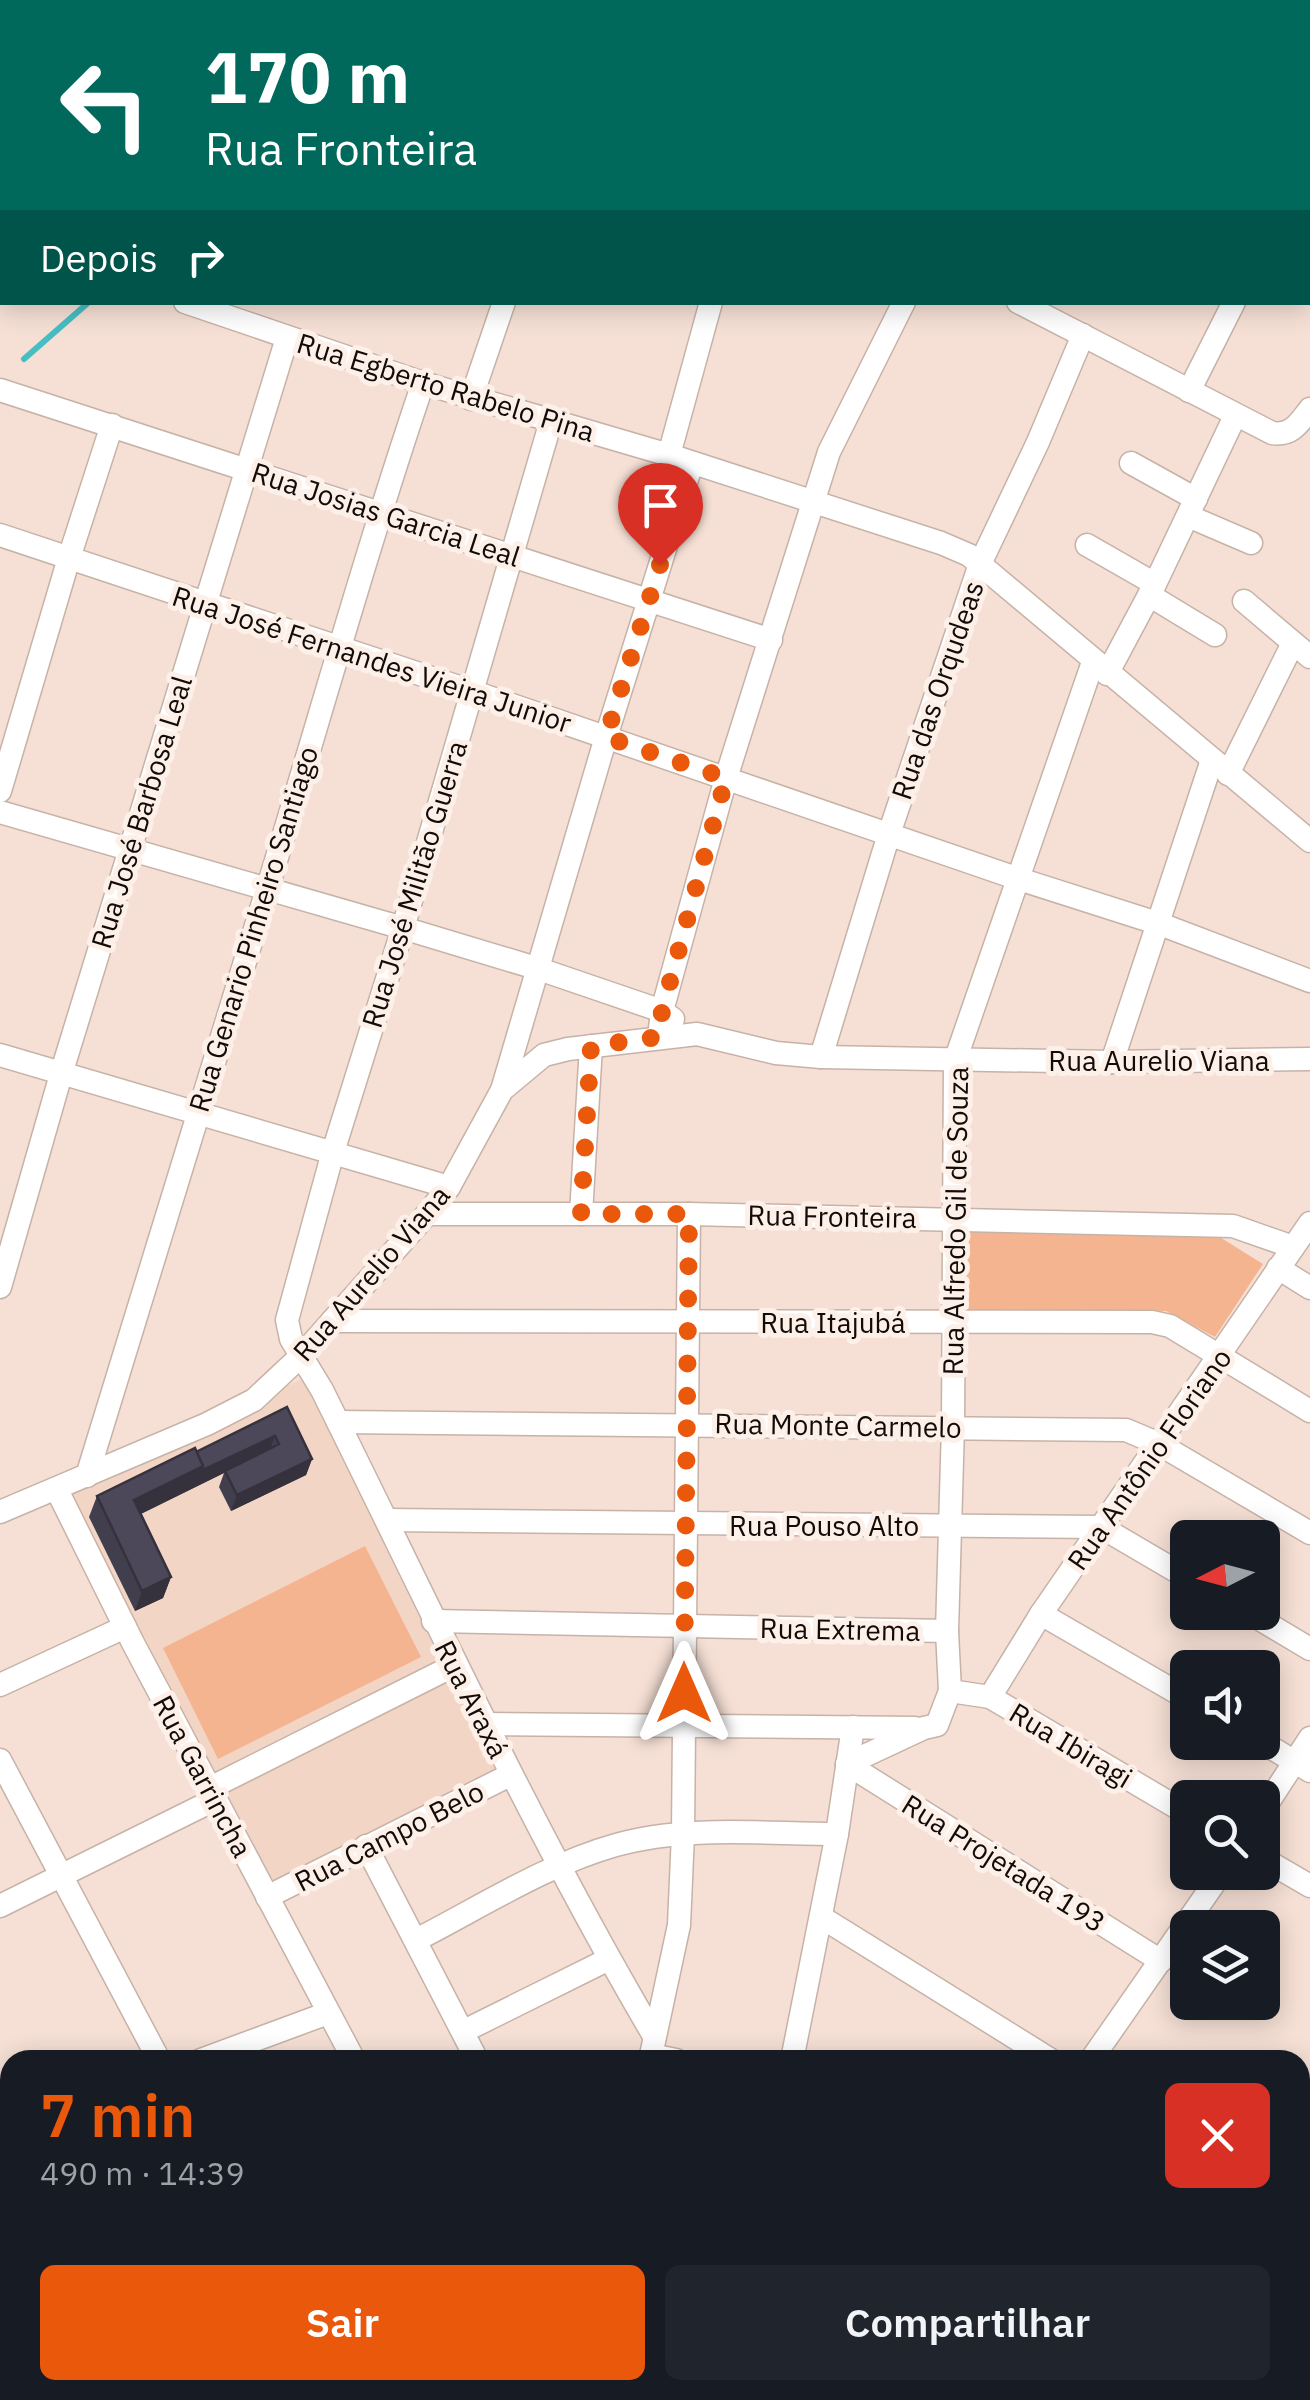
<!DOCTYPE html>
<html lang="pt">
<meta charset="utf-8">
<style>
body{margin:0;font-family:"IBM Plex Sans",sans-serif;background:#20242c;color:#f1f3f6;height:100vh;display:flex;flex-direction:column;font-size:38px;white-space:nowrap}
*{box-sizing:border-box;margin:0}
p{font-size:32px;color:#9ea1a6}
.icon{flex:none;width:55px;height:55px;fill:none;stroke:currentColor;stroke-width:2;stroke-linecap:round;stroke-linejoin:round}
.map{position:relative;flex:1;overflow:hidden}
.side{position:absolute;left:0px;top:2050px;width:1310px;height:350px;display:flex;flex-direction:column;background:#171b24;border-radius:30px 30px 0 0;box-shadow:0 5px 25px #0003}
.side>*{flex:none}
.guide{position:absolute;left:0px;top:0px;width:1310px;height:305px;box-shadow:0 5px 25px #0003;background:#00695c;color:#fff;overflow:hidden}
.needle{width:65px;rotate:264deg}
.controls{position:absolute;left:1170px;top:1520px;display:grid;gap:20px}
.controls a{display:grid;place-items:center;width:110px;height:110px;border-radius:15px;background:#171b24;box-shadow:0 5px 25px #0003;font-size:50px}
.pin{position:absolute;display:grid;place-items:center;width:85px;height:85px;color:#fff;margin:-102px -42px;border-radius:50% 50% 50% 0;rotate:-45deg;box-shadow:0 0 10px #0007}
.pin .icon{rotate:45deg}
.me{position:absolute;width:110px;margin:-55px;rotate:0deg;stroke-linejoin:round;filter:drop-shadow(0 0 8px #0008)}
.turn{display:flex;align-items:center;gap:35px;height:210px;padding:0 40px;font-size:45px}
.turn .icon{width:130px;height:130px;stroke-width:2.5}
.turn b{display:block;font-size:70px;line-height:85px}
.then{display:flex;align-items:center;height:95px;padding:0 40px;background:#0003;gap:20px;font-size:38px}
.round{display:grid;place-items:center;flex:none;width:105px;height:105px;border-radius:15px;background:#20242c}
.head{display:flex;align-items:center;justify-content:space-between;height:170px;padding:0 40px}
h1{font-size:60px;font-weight:600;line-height:75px;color:#ea580c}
.action{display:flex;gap:20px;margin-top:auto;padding:20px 40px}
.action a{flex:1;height:115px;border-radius:15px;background:#ea580c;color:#fff;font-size:40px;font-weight:600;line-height:115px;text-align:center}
.action a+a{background:#20242c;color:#f1f3f6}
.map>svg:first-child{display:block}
.built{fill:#f2d5c5}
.green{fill:#f5b490}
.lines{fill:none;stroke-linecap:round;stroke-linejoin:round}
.stream{stroke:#46bec3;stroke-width:6}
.minor-casing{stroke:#c7b2a7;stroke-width:25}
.minor{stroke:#fff;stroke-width:22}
.wall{fill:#413e4d}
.shaded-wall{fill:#35323e}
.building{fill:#4c4859;stroke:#35323e;stroke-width:2.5}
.route{stroke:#ea580c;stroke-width:18;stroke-dasharray:0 32.4}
.labels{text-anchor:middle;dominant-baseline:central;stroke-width:10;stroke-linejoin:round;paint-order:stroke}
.street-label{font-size:28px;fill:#120b07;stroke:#fdf0e9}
</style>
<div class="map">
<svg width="1310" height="2400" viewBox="0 0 1310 2400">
<rect width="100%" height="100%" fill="#f6e0d5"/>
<!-- built -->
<polygon class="built" points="318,1372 517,1777 276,1901 65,1485"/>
<!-- green -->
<g class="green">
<polygon points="964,1228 1218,1236 1263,1264 1215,1337 1166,1311 963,1310"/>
<polygon points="365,1546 421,1657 218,1759 163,1648"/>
</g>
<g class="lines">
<!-- stream -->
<polyline class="stream" points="24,359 89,302"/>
<!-- minor casing -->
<g class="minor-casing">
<g id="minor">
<polyline points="301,0 307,2"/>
<polyline points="707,0 718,2"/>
<polyline points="96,2 97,0"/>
<polyline points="418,2 418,0"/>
<polyline points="541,2 542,0"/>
<polyline points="913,2 914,0"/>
<polyline points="1032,2 1033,0"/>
<polyline points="0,8 2,9"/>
<polyline points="0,201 2,196"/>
<polyline points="1308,236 1310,239"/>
<polyline points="0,238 2,239"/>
<polyline points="185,302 423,383 669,455 941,543 969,555 1310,841"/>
<path d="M 1018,302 L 1272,433 C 1292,436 1299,423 1310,409"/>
<polyline points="0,390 771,640"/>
<polyline points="1189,391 1234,302"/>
<polyline points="471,399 504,302"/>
<path d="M 551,421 L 403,928 L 333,1152 L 287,1320 L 291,1339 L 322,1390 C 430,1607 531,1827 654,2036"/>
<polyline points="669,455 711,302"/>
<polyline points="1131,463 1196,499"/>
<polyline points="1188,516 1251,543"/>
<polyline points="0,535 471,691 1019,879 1160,924 1310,981"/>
<polyline points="1087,545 1155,584"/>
<polyline points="1149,595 1215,635"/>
<polyline points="1244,601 1310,657"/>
<polyline points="1107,674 1155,584 1235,416"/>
<polyline points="1228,774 1293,643"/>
<polyline points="0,791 69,558 112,425"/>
<polyline points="0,812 403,928 536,968 662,1011 673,1019"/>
<polyline points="659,1037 662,1011 726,778 829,452 904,302"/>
<polyline points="0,1055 449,1187"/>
<polyline points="821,1057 889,834 980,564 1038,442 1083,335"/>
<polyline points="1112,1062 1212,760"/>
<polyline points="502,1090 606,737 692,463"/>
<polyline points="427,1214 689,1214 1233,1226 1293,1247"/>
<polyline points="581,1214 591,1046"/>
<polyline points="1278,1268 1310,1288"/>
<polyline points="0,1287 62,1071 287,338"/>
<polyline points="332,1321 1152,1322 1170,1326 1310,1411"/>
<polyline points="338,1422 1126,1430 1159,1444 1310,1533"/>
<path d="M 87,1476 C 146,1281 207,1086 267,890 C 319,721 366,551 423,383"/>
<polyline points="57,1490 133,1643 354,2060"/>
<polyline points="0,1512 207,1424 254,1400 302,1355 427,1214 449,1187 502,1090 544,1055 568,1049 697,1034 776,1053 821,1057 1112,1062 1310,1059"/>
<polyline points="387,1520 1101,1527 1188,1578"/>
<polyline points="1248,1612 1310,1649"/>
<polyline points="1041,1614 1188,1699"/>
<polyline points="433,1621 947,1631"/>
<polyline points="0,1685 125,1627"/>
<polyline points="950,1691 990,1697 1188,1814"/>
<polyline points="990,1697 1041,1614 1310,1223"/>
<polyline points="485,1724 915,1728"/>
<polyline points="1262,1742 1310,1771"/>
<polyline points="0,1760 159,2060"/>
<polyline points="847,1764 924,1728 937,1725 950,1691 947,1631 953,1426 955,1061 1093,662"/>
<polyline points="847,1764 1161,1961"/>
<polyline points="210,1788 455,1665"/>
<polyline points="1262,1812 1310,1738"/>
<polyline points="366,1846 477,2060"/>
<polyline points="1262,1858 1310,1886"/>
<polyline points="267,1897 510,1775"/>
<polyline points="0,1906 216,1799"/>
<polyline points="821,1917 1051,2060"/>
<path d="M 416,1940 C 481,1907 545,1865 616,1845 C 686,1825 765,1834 837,1834"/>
<polyline points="464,2031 609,1959"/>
<polyline points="651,2055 676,2060"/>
<polyline points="201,2060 328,2013"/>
<polyline points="650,2060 679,1925 683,1834 689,1214"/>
<polyline points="792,2060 837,1834 853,1727"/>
<polyline points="1091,2060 1222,1872"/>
<polyline points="0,2118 10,2139"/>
<polyline points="0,2226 10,2224"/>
<polyline points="1300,2297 1310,2304"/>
<polyline points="1300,2346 1310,2353"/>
<polyline points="0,2353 10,2327"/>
<polyline points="458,2390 471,2400"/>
<polyline points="691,2390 704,2400"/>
<polyline points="168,2400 172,2390"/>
<polyline points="311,2400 314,2390"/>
<polyline points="853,2400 860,2390"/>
<polyline points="1067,2400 1074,2390"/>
<polyline points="1189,2400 1195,2390"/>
</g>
</g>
<!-- minor -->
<use href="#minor" class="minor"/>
</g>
<!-- wall -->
<polygon class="wall" points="287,1407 312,1459 306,1475 231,1511 219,1487 224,1473 141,1514 171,1577 163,1598 135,1611 89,1517 97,1496 196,1452"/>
<!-- shaded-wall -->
<g class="shaded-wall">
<polygon points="275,1436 269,1451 126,1521 134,1500 203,1466"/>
<polygon points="312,1459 306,1475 231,1511 237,1495"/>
<polygon points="171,1577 163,1598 135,1611 142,1591"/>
</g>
<!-- building -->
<g class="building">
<polygon points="287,1407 312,1459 237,1495 225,1471 279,1444 275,1436 201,1471 203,1466 196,1452"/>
<polygon points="195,1448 203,1466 134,1500 171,1577 142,1591 97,1496"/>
</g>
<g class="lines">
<!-- route -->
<polyline class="route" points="660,565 606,737 726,778 662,1011 659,1037 591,1046 581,1214 689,1214 684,1693"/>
</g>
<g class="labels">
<!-- street labels -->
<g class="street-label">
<text transform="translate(446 387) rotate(17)">Rua Egberto Rabelo Pina</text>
<text transform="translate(386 514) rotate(18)">Rua Josias Garcia Leal</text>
<text transform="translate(372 659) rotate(18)">Rua José Fernandes Vieira Junior</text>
<text transform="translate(937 690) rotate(-71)">Rua das Orqudeas</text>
<text transform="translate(141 812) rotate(-73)">Rua José Barbosa Leal</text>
<text transform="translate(414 884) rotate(-73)">Rua José Militão Guerra</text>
<text transform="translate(253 929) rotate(-73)">Rua Genario Pinheiro Santiago</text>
<text x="1159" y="1060">Rua Aurelio Viana</text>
<text transform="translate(832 1216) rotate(1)">Rua Fronteira</text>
<text transform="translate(955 1221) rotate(-89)">Rua Alfredo Gil de Souza</text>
<text transform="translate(371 1273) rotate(-49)">Rua Aurelio Viana</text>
<text x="833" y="1322">Rua Itajubá</text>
<text transform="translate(838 1425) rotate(1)">Rua Monte Carmelo</text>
<text transform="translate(1149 1459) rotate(-55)">Rua Antônio Floriano</text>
<text x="824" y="1525">Rua Pouso Alto</text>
<text transform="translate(840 1629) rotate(1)">Rua Extrema</text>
<text transform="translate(472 1699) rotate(63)">Rua Araxá</text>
<text transform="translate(1071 1745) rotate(31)">Rua Ibiragi</text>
<text transform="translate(203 1776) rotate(62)">Rua Garrincha</text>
<text transform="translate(389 1836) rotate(-27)">Rua Campo Belo</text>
<text transform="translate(1004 1863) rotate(32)">Rua Projetada 193</text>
</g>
</g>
</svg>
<div class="controls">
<a><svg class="needle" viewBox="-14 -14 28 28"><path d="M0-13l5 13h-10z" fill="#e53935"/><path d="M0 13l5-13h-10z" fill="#9ea1a6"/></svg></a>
<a><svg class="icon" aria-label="sound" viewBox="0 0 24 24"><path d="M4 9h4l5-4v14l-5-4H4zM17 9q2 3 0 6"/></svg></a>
<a><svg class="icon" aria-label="search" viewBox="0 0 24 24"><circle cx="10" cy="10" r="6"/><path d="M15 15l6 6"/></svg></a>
<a><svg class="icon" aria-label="layers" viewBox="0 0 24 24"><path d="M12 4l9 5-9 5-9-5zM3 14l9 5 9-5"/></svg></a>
</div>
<div class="pin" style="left:660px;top:565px;background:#d93025"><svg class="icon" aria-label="arrive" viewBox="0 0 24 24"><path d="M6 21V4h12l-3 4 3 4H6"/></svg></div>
<svg class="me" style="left:684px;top:1693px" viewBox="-20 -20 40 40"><path d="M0-17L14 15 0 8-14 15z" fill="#ea580c" stroke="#fff" stroke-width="4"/></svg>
<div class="guide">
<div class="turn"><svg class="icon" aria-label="left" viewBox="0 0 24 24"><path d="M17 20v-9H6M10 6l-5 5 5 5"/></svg><div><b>170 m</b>Rua Fronteira</div></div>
<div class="then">Depois<svg class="icon" aria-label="right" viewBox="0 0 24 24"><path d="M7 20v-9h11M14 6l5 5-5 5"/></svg></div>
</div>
<section class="side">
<div class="head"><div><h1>7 min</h1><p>490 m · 14:39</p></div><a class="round" style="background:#d93025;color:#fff"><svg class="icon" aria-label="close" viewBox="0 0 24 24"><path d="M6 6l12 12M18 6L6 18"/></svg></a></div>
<div class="action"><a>Sair</a><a>Compartilhar</a></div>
</section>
</div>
